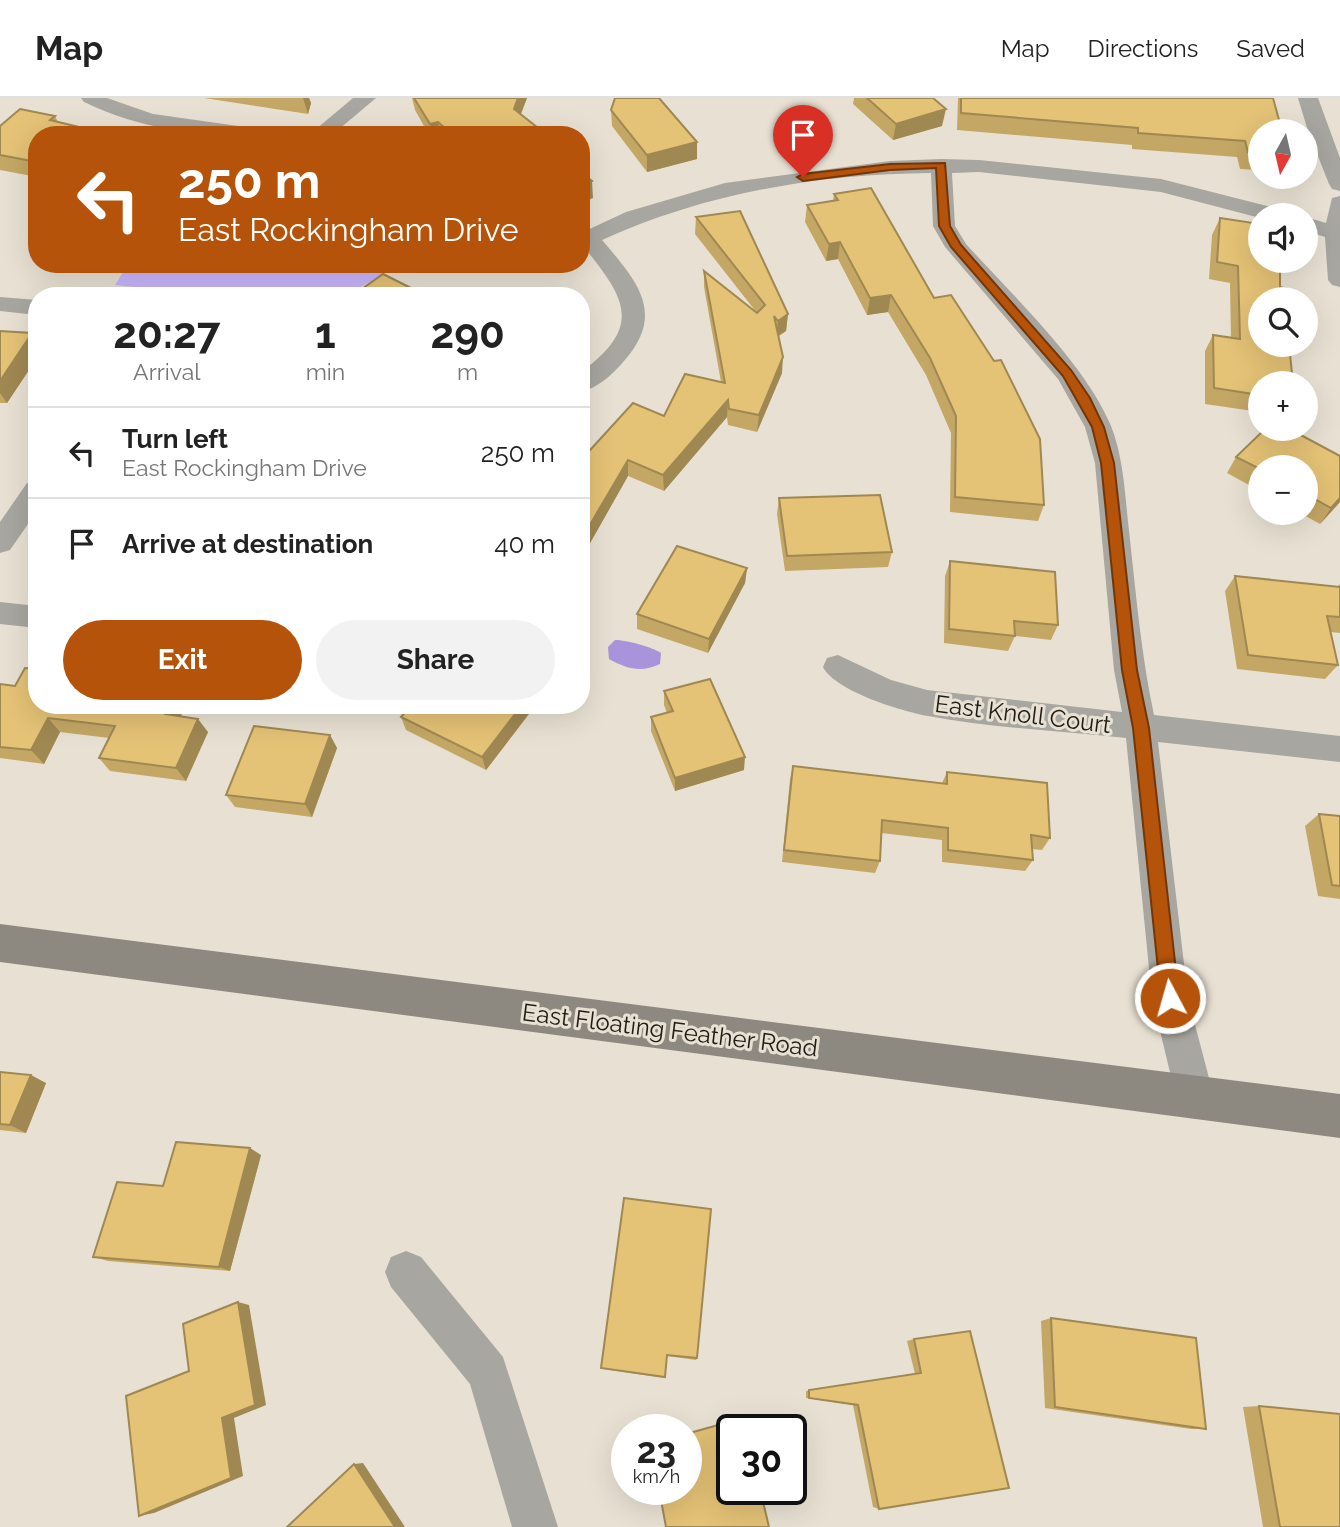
<!DOCTYPE html>
<meta charset="utf-8">
<style>
body{margin:0;font-family:Raleway,sans-serif;background:#f2f2f2;color:#222;height:100vh;display:flex;flex-direction:column;font-size:26px;white-space:nowrap}
*{box-sizing:border-box;margin:0}
p{font-size:23px;color:#767676}
.icon{flex:none;width:38px;height:38px;fill:none;stroke:currentColor;stroke-width:2;stroke-linecap:round;stroke-linejoin:round}
.map{position:relative;flex:1;overflow:hidden}
.side{position:absolute;left:28px;top:189px;width:562px;height:427px;display:flex;flex-direction:column;background:#fff;border-radius:28px;box-shadow:0 7px 28px #0002}
.side>*{flex:none}
.top-card{position:absolute;left:28px;top:28px;width:562px;height:147px;border-radius:28px;box-shadow:0 7px 28px #0002;background:#b45309;color:#fff;overflow:hidden}
.needle{width:46px;rotate:188deg}
.buttons{position:absolute;left:1248px;top:21px;display:grid;gap:14px}
.buttons a{display:grid;place-items:center;width:70px;height:70px;border-radius:50%;background:#fff;box-shadow:0 7px 28px #0002;font-size:35px}
.speed{position:absolute;left:611px;top:1316px;display:flex;gap:14px;font-size:35px;font-weight:700;text-align:center}
.speed>*{display:grid;place-content:center;width:91px;height:91px;border-radius:50%;background:#fff;box-shadow:0 7px 28px #0002;line-height:1}
.speed small{font-size:18px;font-weight:400}
.speed .limit{border:4px solid #111;border-radius:10px;background:#fff;color:#111}
.pin{position:absolute;display:grid;place-items:center;width:60px;height:60px;color:#fff;margin:-72px -30px;border-radius:50% 50% 50% 0;rotate:-45deg;box-shadow:0 0 7px #0007}
.pin .icon{rotate:45deg}
.me{position:absolute;width:77px;margin:-38px;rotate:354deg;stroke-linejoin:round;filter:drop-shadow(0 0 5px #0008)}
.turn{display:flex;align-items:center;gap:24px;height:147px;padding:0 35px;font-size:32px}
.turn .icon{width:91px;height:91px;stroke-width:2.5}
.turn b{display:block;font-size:49px;line-height:60px}
.eta{display:flex;justify-content:space-evenly;align-items:center;height:119px;text-align:center}
.eta b{font-size:42px;font-weight:700;line-height:49px}
.primary-button{display:flex;gap:14px;margin-top:auto;padding:14px 35px}
.primary-button a{flex:1;height:80px;border-radius:42px;background:#b45309;color:#fff;font-size:28px;font-weight:700;line-height:80px;text-align:center}
.primary-button a+a{background:#f2f2f2;color:#222}
ul{padding:0;list-style:none}
li{display:flex;align-items:center;gap:21px;height:91px;padding:0 35px;border-top:2px solid #e0e0e0}
li div{flex:1}
li b{display:block;font-size:26px}
li em{font-style:normal}
header{display:flex;align-items:center;gap:42px;box-sizing:border-box;height:98px;padding:0 35px;background:#fff;border-bottom:2px solid #e0e0e0}
header strong{font-size:33px}
nav{display:flex;gap:38px;margin-inline-start:auto;font-size:24px}
.map>svg:first-child{display:block}
.green{fill:#c9b7fd}
.water{fill:#a794da}
.lines{fill:none;stroke-linecap:round;stroke-linejoin:round}
.street{fill:#a8a6a0;fill-rule:evenodd}
.secondary{fill:#8d8980;fill-rule:evenodd}
.wall{fill:#c4a765}
.shaded-wall{fill:#a08853}
.building{fill:#e4c276;stroke:#a08853;stroke-width:2}
.route{fill:#b45309;stroke:#753606;stroke-width:2}
.labels{text-anchor:middle;dominant-baseline:central;stroke-width:6;stroke-linejoin:round;paint-order:stroke}
.street-label{font-size:24px;fill:#1e1c17;stroke:#e8e1d3}
</style>
<header>
<strong>Map</strong>
<nav><a>Map</a><a>Directions</a><a>Saved</a></nav>
</header>
<div class="map">
<svg width="1340" height="1429" viewBox="0 0 1340 1429">
<rect width="100%" height="100%" fill="#e8e1d3"/>
<!-- green -->
<polygon class="green" points="128,166 401,166 345,198 158,198 143,190 115,187"/>
<!-- water -->
<path class="water" d="M 615,542 C 626,542 652,549 661,555 L 660,566 C 641,575 627,571 609,561 L 608,549 Z"/>
<g class="lines">
<!-- street -->
<g class="street">
<path d="M 81,0 L 107,0 L 153,16 L 259,31 L 266,33 L 269,37 C 201,37 147,34 84,4 Z"/>
<polygon points="353,0 376,0 332,37 309,37"/>
<polygon points="1298,0 1318,0 1340,60 1340,93 1332,91 1329,86 1308,33"/>
<path d="M 941,61 L 979,62 L 1161,81 L 1283,112 L 1286,117 L 1260,117 L 1260,120 L 1161,94 L 979,74 L 952,75 L 955,128 L 966,146 C 1012,197 1085,265 1111,328 C 1124,361 1125,398 1129,433 C 1136,495 1141,556 1154,617 L 1340,638 L 1340,664 L 1158,644 L 1188,900 L 1214,999 L 1209,1013 L 1195,1018 L 1181,1013 L 1176,999 L 1152,900 L 1126,640 C 1062,633 991,630 928,618 C 901,613 835,593 823,569 L 827,560 L 838,557 L 891,582 L 927,592 L 1122,614 L 1114,572 L 1095,365 L 1085,329 L 1058,281 L 945,149 L 933,128 L 931,75 C 819,76 705,95 602,142 C 636,182 667,215 624,263 C 613,276 598,290 581,294 L 581,274 C 644,228 625,200 584,149 L 581,150 L 581,135 L 626,114 L 725,85 L 890,63 Z"/>
<polygon points="1340,98 1340,189 1332,187 1328,182 1325,139 1306,133 1306,119 1326,125 1332,100"/>
<polygon points="0,199 37,202 37,217 0,213"/>
<polygon points="37,382 37,413 10,452 0,455 0,424 27,385"/>
<polygon points="0,504 37,508 37,530 0,526"/>
<polygon points="406,1153 421,1159 503,1259 558,1429 512,1429 470,1286 391,1189 385,1174 391,1159"/>
</g>
<!-- secondary -->
<polygon class="secondary" points="0,826 1340,996 1340,1040 0,864"/>
</g>
<!-- wall -->
<g class="wall">
<polygon points="204,0 309,0 311,5 308,16"/>
<polygon points="412,0 527,0 521,16 547,37 429,37 415,12"/>
<polygon points="854,0 933,0 942,28 893,42 853,6"/>
<polygon points="958,0 1273,0 1260,33 1260,72 1240,71 1237,59 1132,51 1132,47 957,32"/>
<polygon points="611,12 697,44 697,61 647,74 612,28"/>
<polygon points="55,18 58,24 37,37 37,79 0,72 0,28"/>
<polygon points="834,96 1044,407 1038,423 950,414 951,335 926,277 888,214 867,217 838,161 826,163 805,124 807,107 833,103"/>
<polygon points="696,119 788,216 786,233 779,238 782,275 757,334 728,327 727,319 664,393 628,378 581,461 581,362 664,318 721,284 704,189 704,173 757,215 695,136"/>
<polygon points="1220,120 1260,126 1260,314 1205,306 1205,253 1213,237 1231,239 1230,185 1209,181 1212,137"/>
<polygon points="41,166 121,166 116,175 42,168"/>
<polygon points="0,233 32,235 37,243 37,260 7,305 0,305"/>
<polygon points="1297,335 1340,404 1320,426 1300,415 1306,415 1306,369 1260,369 1260,393 1227,375 1236,359"/>
<polygon points="779,400 892,454 888,469 785,473 777,416"/>
<polygon points="950,463 1058,527 1051,542 1015,538 1008,553 944,545 945,478"/>
<polygon points="747,470 745,485 708,555 637,531 637,516"/>
<polygon points="1235,478 1337,489 1340,486 1340,535 1330,534 1338,567 1325,581 1237,571 1225,493"/>
<polygon points="0,586 37,607 179,607 183,613 181,618 208,634 186,683 110,673 99,660 109,640 60,634 44,666 0,660"/>
<polygon points="664,593 744,672 675,693 651,633 651,619 667,615 664,607"/>
<polygon points="535,608 486,672 406,632 401,619"/>
<polygon points="330,637 337,650 312,719 235,709 226,697"/>
<polygon points="793,668 942,685 947,674 1050,740 1042,752 1032,751 1033,762 1025,773 942,764 942,742 881,735 880,763 875,775 782,764 790,681"/>
<polygon points="1319,716 1340,718 1340,801 1318,798 1305,728"/>
<polygon points="0,974 46,985 26,1035 0,1032"/>
<polygon points="261,1057 230,1173 108,1163 93,1159 163,1088"/>
<polygon points="624,1100 697,1260 696,1262 667,1258 665,1280 603,1271 601,1270"/>
<polygon points="1051,1220 1206,1331 1191,1331 1045,1310 1041,1223"/>
<polygon points="914,1241 1009,1390 879,1411 873,1409 853,1307 806,1300 806,1293 915,1276 907,1243"/>
<polygon points="1259,1308 1340,1429 1263,1429 1243,1309"/>
</g>
<!-- shaded-wall -->
<g class="shaded-wall">
<polygon points="303,0 309,0 311,5 308,16"/>
<polygon points="518,0 527,0 516,28 514,11"/>
<polygon points="946,11 942,28 893,42 896,26"/>
<polygon points="438,24 440,37 432,37 430,26"/>
<polygon points="697,44 697,61 647,74 647,57"/>
<polygon points="592,83 593,100 581,105 581,88"/>
<polygon points="840,144 838,161 826,163 829,146"/>
<polygon points="112,166 121,166 116,175"/>
<polygon points="891,197 888,214 867,217 870,200"/>
<polygon points="788,216 786,233 776,239 778,223"/>
<polygon points="32,235 37,243 37,260 7,305 0,295 0,283"/>
<polygon points="783,259 782,275 757,334 759,317"/>
<polygon points="728,302 727,319 664,393 663,377"/>
<polygon points="628,362 628,378 581,461 581,442"/>
<polygon points="1340,400 1340,404 1320,426 1331,410"/>
<polygon points="747,470 745,485 708,555 709,541"/>
<polygon points="169,607 179,607 183,613 175,630 165,616"/>
<polygon points="522,607 535,607 535,608 486,672 482,659"/>
<polygon points="48,620 60,634 44,666 31,652"/>
<polygon points="198,621 208,634 186,683 176,670"/>
<polygon points="330,637 337,650 312,719 305,706"/>
<polygon points="745,659 744,672 675,693 675,680"/>
<polygon points="31,977 46,985 26,1035 10,1027"/>
<polygon points="250,1050 261,1057 230,1173 219,1169"/>
<polygon points="238,1204 249,1207 266,1307 234,1320 243,1378 154,1415 139,1418"/>
<polygon points="363,1365 405,1429 395,1429 354,1366"/>
</g>
<!-- building -->
<g class="building">
<polygon points="414,0 518,0 514,11 547,37 453,37 438,24 430,26"/>
<polygon points="615,0 659,0 697,44 647,57 611,12"/>
<polygon points="867,0 933,0 946,11 896,26"/>
<polygon points="961,0 1273,0 1282,33 1260,33 1260,55 1248,54 1245,43 1138,35 1138,30 961,15"/>
<polygon points="20,11 55,18 50,22 112,37 37,37 37,64 0,57 0,28"/>
<polygon points="581,74 592,83 581,88"/>
<polygon points="871,90 934,200 951,197 994,263 1001,262 1040,341 1044,407 955,399 956,318 930,260 891,197 870,200 840,144 829,146 807,107 838,102 834,96"/>
<polygon points="740,113 788,216 778,223 774,218 783,259 759,317 729,311 728,302 663,377 628,362 581,442 581,362 633,305 664,318 685,276 725,285 704,173 757,215 765,207 696,119"/>
<polygon points="1220,120 1260,126 1260,163 1280,163 1280,189 1289,191 1289,201 1260,201 1260,247 1289,247 1293,285 1260,285 1260,297 1214,290 1213,237 1240,241 1238,168 1217,164"/>
<polygon points="37,123 37,152 33,151"/>
<polygon points="383,176 427,198 352,198"/>
<polygon points="0,233 32,235 0,283"/>
<polygon points="1265,331 1296,331 1297,335 1340,358 1340,400 1331,410 1306,396 1306,369 1260,369 1260,371 1236,359"/>
<polygon points="880,397 892,454 787,458 779,400"/>
<polygon points="677,448 747,470 709,541 637,516"/>
<polygon points="950,463 1055,474 1058,527 1014,523 1015,538 949,531"/>
<polygon points="1235,478 1340,489 1340,519 1327,518 1338,567 1248,557"/>
<polygon points="25,570 37,571 37,607 169,607 165,616 198,621 176,670 99,660 115,628 48,620 31,652 0,649 0,586 15,588"/>
<polygon points="710,581 745,659 675,680 651,619 673,613 664,593"/>
<polygon points="411,607 522,607 482,659 401,619"/>
<polygon points="254,628 330,637 305,706 226,697"/>
<polygon points="793,668 947,686 947,674 1047,685 1050,740 1031,737 1033,762 948,752 948,730 882,722 880,763 784,752"/>
<polygon points="1319,716 1340,718 1340,788 1332,787"/>
<polygon points="0,974 31,977 10,1027 0,1026"/>
<polygon points="176,1044 250,1050 219,1169 93,1159 117,1084 163,1088"/>
<polygon points="624,1100 711,1111 697,1260 667,1257 665,1279 601,1270"/>
<polygon points="238,1204 255,1307 222,1320 231,1380 139,1418 126,1298 189,1273 183,1226"/>
<polygon points="1051,1220 1196,1240 1206,1331 1055,1309"/>
<polygon points="970,1233 1009,1390 879,1411 858,1307 809,1300 809,1292 921,1275 914,1241"/>
<polygon points="1259,1308 1340,1316 1340,1429 1280,1429"/>
<polygon points="743,1320 746,1332 732,1332 732,1391 760,1391 769,1429 666,1429 659,1391 686,1391 686,1336"/>
<polygon points="354,1366 395,1429 287,1429"/>
</g>
<!-- route -->
<polygon class="route" points="945,65 950,128 961,147 1071,272 1090,300 1104,329 1114,365 1137,572 1149,630 1179,900 1176,906 1170,908 1164,906 1161,900 1133,630 1122,572 1101,365 1092,329 1063,278 951,149 939,128 936,70 890,72 803,83 797,79 803,76 890,66"/>
<g class="labels">
<!-- street labels -->
<g class="street-label">
<text transform="translate(1023 616) rotate(7)">East Knoll Court</text>
<text transform="translate(670 932) rotate(7)">East Floating Feather Road</text>
</g>
</g>
</svg>
<div class="buttons">
<a><svg class="needle" viewBox="-14 -14 28 28"><path d="M0-13l5 13h-10z" fill="#e53935"/><path d="M0 13l5-13h-10z" fill="#767676"/></svg></a>
<a><svg class="icon" aria-label="sound" viewBox="0 0 24 24"><path d="M4 9h4l5-4v14l-5-4H4zM17 9q2 3 0 6"/></svg></a>
<a><svg class="icon" aria-label="search" viewBox="0 0 24 24"><circle cx="10" cy="10" r="6"/><path d="M15 15l6 6"/></svg></a>
<a>+</a>
<a>−</a>
</div>
<div class="speed"><div>23<small>km/h</small></div><div class="limit">30</div></div>
<div class="pin" style="left:803px;top:79px;background:#d93025"><svg class="icon" aria-label="arrive" viewBox="0 0 24 24"><path d="M6 21V4h12l-3 4 3 4H6"/></svg></div>
<svg class="me" style="left:1170px;top:900px" viewBox="-20 -20 40 40"><circle r="17" fill="#b45309" stroke="#fff" stroke-width="3"/><path d="M0-11L8 9 0 5-8 9z" fill="#fff"/></svg>
<div class="top-card">
<div class="turn"><svg class="icon" aria-label="left" viewBox="0 0 24 24"><path d="M17 20v-9H6M10 6l-5 5 5 5"/></svg><div><b>250 m</b>East Rockingham Drive</div></div>
</div>
<section class="side">
<div class="eta">
<div><b>20:27</b><p>Arrival</p></div>
<div><b>1</b><p>min</p></div>
<div><b>290</b><p>m</p></div>
</div>
<ul>
<li><svg class="icon" aria-label="left" viewBox="0 0 24 24"><path d="M17 20v-9H6M10 6l-5 5 5 5"/></svg><div><b>Turn left</b><p>East Rockingham Drive</p></div><em>250 m</em></li>
<li><svg class="icon" aria-label="arrive" viewBox="0 0 24 24"><path d="M6 21V4h12l-3 4 3 4H6"/></svg><div><b>Arrive at destination</b></div><em>40 m</em></li>
</ul>
<div class="primary-button"><a>Exit</a><a>Share</a></div>
</section>
</div>
